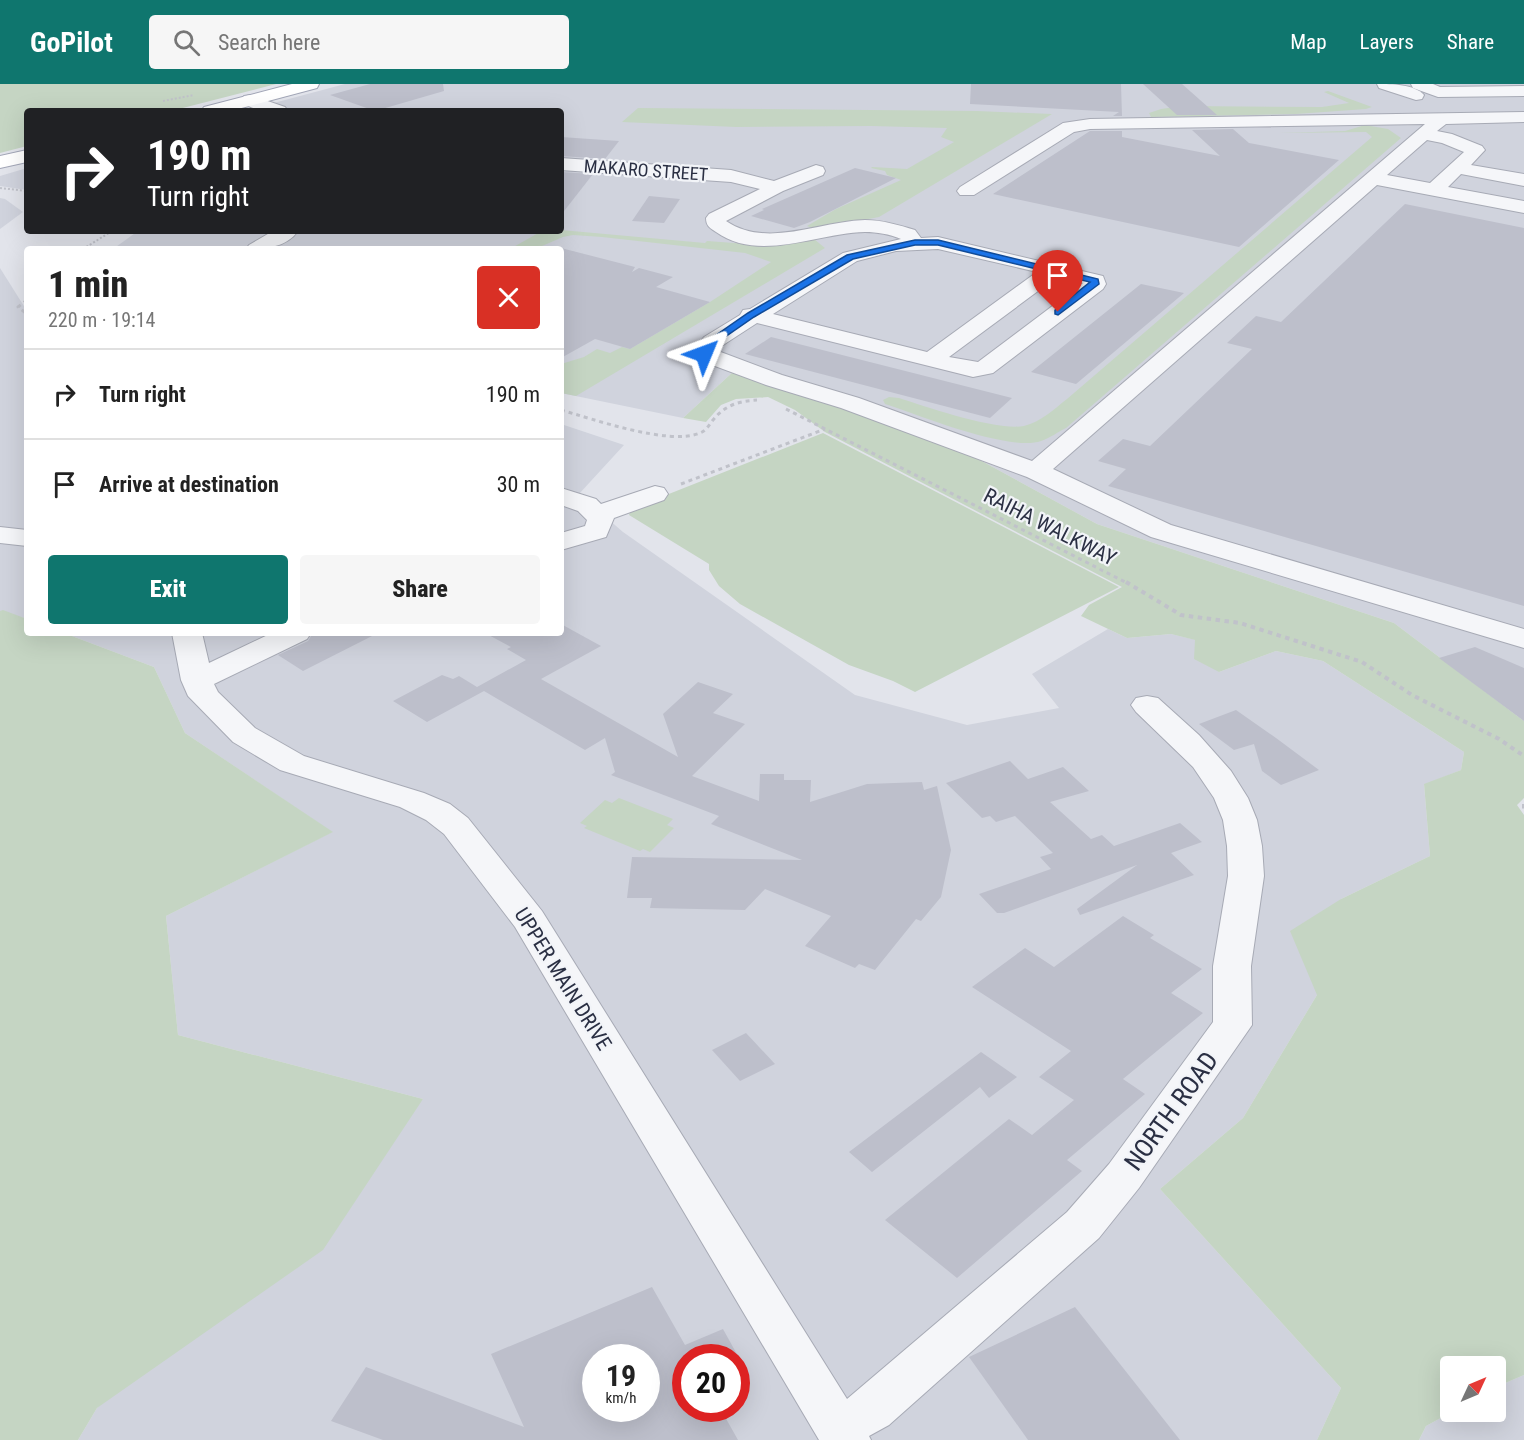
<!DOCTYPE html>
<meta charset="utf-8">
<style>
body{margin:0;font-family:"Roboto Condensed",sans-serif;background:#f6f6f6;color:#222;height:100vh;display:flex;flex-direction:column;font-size:22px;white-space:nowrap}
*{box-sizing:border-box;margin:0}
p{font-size:20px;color:#767676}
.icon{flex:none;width:33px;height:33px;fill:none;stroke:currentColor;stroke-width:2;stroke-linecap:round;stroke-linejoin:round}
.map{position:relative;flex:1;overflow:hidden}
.side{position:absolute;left:24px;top:162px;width:540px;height:390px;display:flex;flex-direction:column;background:#fff;border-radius:6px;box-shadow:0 6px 24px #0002}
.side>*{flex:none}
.banner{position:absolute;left:24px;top:24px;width:540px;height:126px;border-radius:6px;box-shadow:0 6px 24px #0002;background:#202124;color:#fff;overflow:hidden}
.needle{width:39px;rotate:46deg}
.fabs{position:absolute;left:1440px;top:1272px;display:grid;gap:12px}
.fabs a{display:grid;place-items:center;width:66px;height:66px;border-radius:6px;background:#fff;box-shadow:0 6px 24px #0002;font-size:30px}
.speed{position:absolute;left:582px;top:1260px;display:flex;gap:12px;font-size:30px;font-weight:700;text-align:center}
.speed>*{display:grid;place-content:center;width:78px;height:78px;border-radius:50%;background:#fff;box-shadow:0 6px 24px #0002;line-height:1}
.speed small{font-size:15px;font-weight:400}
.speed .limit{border:9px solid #d22;background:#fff;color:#111}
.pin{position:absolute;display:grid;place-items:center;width:51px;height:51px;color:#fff;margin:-62px -26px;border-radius:50% 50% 50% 0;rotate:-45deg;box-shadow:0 0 6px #0007}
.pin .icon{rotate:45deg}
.me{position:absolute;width:66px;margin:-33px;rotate:46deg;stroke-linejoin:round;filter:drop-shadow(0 0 4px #0008)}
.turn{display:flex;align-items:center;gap:21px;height:126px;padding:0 24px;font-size:27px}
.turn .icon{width:78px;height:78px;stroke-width:2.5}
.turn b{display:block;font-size:42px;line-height:51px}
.round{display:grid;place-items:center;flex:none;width:63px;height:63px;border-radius:6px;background:#f6f6f6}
.summary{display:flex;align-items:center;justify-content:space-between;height:102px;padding:0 24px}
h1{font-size:36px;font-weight:800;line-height:45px}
.cta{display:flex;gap:12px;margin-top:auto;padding:12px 24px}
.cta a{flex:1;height:69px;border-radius:6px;background:#0f766e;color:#fff;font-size:24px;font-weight:800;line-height:69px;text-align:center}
.cta a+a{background:#f6f6f6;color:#222}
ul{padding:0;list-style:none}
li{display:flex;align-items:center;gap:18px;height:90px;padding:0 24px;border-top:2px solid #e0e0e0}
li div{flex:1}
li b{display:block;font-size:22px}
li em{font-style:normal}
header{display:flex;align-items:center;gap:36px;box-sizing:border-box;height:84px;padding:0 30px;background:#0f766e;color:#fff}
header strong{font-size:28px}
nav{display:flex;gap:33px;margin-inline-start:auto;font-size:21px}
.search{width:420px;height:54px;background:#f6f6f6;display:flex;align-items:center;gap:15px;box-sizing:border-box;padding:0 21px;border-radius:6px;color:#767676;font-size:22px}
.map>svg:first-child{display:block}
.built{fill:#d0d3dd;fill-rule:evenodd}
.green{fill:#c5d5c3}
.building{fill:#bdbfcb;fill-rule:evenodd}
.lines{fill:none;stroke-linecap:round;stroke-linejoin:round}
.minor-casing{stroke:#a7aab5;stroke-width:2}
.major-casing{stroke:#a2a6b7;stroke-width:2}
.path-far2{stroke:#c0c2ca;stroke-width:2;stroke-dasharray:2 2;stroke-linecap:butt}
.path-far1{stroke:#c0c2ca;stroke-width:3;stroke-dasharray:4 4;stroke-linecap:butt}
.path{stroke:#c0c2ca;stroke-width:4;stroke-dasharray:4.5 4.5;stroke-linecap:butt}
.minor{fill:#f5f6f9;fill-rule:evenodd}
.major{fill:#fff;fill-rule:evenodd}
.route{fill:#1a73e8;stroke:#114b97;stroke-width:1.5}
.labels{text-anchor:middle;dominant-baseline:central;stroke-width:4.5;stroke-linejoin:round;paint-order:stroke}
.far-street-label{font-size:18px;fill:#2a2f43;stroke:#f2f4f8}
.street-label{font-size:21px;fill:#2a2f43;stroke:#f2f4f8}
.near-street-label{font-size:26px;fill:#2a2f43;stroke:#f2f4f8}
</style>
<header>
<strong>GoPilot</strong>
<div class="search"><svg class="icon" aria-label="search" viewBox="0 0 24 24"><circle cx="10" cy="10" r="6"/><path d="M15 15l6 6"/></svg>Search here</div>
<nav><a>Map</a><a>Layers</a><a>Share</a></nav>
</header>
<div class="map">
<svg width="1524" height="1356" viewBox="0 0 1524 1356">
<rect width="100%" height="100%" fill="#e2e4eb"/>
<!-- built -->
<g class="built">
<polygon points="345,0 1524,0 1524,29 1390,30 1524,38 1524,637 1394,539 1097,440 978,375 734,287 683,334 561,309 561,165 113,165 138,147 561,147 561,27 244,27"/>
<polygon points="27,84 27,106 0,102 0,92"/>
<polygon points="0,114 5,115 23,128 0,145"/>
<polygon points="0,184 27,227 27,535 0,527"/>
<path d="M 561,340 L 624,361 L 579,410 L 623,448 L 855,611 L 967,641 L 1059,624 L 1032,590 L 1108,545 L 1127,554 L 1171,550 L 1196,556 L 1219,588 L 1276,567 L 1323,577 L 1464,668 L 1461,686 L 1424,701 L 1430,772 L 1341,815 L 1317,911 L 1243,1034 L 1160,1105 L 1341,1304 L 1317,1356 L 78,1356 L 97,1324 L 423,1015 L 178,951 L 166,832 L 332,748 L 185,649 L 154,583 L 64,549 L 561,549 ZM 596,1274 L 646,1274 L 646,1324 L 596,1324 ZM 686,1274 L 736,1274 L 736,1324 L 686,1324 Z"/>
<polygon points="1524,1291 1524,1356 1419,1356 1426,1342 1452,1328 1496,1328 1496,1303"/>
</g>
<!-- green -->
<g class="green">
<polygon points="0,0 276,0 171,27 27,27 27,62 0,69"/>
<polygon points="1328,7 1372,23 1366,25 1296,30 1151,33 1149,29 1161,25 1183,22 1322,23 1349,19 1324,8"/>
<polygon points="638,24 977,27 1052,30 879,133 815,145 807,142 836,125 901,96 887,91 885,87 871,84 872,83 907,85 954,58 941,53 947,44 871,42 736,43 622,38"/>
<path d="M 1365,41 L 1388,45 L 1401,54 L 1066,344 C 1058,348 1050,354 1041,357 C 1009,368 919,331 885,320 L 883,316 L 889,313 L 899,314 C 927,323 996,347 1024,342 C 1041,338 1054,325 1067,315 L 1372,53 L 1366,48 L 1279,49 L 1345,47 Z"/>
<polygon points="561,146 705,159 707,157 748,160 814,155 825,164 576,312 561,309 561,280 584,273 597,265 610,269 622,263 630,265 710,218 771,178 745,169 602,153 573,151 563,153 535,165 510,165 540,148 538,147"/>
<polygon points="734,287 830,315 978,375 1097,440 1394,539 1524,637 1524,714 1517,721 1524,731 1524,1291 1496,1303 1496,1282 1450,1282 1450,1328 1452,1328 1426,1342 1419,1356 1317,1356 1341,1304 1160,1105 1243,1034 1317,911 1290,847 1341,815 1430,772 1424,700 1461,686 1464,668 1323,577 1276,567 1219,588 1194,575 1195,556 1171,550 1127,554 1081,532 1089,521 1122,503 825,348 795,326 768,313 736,315 721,321 706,338 683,334"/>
<polygon points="823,349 1119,503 915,608 893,597 849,581 740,520 719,502 709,486 709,480 629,431 631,425"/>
<polygon points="3,526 27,535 27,549 64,549 154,583 185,649 333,748 166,832 178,951 423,1015 323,1166 97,1324 78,1356 0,1356 0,527"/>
<polygon points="619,714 673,735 667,741 674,744 650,768 643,765 640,767 584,744 587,742 580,739 605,716 612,719"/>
</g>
<!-- building -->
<g class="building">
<polygon points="370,0 443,0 444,7 375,27 330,11"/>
<polygon points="971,0 1121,0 1122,32 1113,32 1119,28 970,20"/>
<polygon points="1143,0 1182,0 1217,31 1177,31"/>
<polygon points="1233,45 1249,59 1339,76 1239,163 993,110 1090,47 1122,47 1122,53 1220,72 1192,46"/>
<polygon points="561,53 619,57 605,75 561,72"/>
<polygon points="855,84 896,94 810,138 794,144 751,132 764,126 762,125"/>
<polygon points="561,88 593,90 561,131"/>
<polygon points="649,112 680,115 664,139 632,137"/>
<polygon points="1405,120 1524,144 1524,522 1108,402 1126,385 1098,377 1123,355 1150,362 1252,265 1227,259 1256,232 1281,238"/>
<polygon points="561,164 635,183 632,188 639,184 673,193 656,203 710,218 630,265 595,255 561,274"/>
<polygon points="1141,200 1184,209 1076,300 1031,288"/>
<polygon points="771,253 1012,314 990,334 745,270"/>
<polygon points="561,540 601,562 541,595 678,673 663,630 698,598 733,610 713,629 745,640 692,692 759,717 760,690 784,690 784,696 811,696 810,718 867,700 922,698 924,706 937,702 951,766 941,813 921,837 916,835 875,886 859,880 855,884 805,862 831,832 765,805 745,826 650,824 652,814 627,814 632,773 802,776 711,740 719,732 611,691 615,688 605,654 585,666 484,607 427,638 393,617 442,591 453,595 459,592 477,603 526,576 507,565 511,563 485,549 561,549"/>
<polygon points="313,549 378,549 303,587 278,571 308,557"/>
<polygon points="1475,563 1524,584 1524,637 1439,574"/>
<polygon points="1236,626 1276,654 1319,686 1281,701 1262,687 1254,660 1234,666 1199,640"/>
<polygon points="1010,677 1028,695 1063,683 1089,707 1050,718 1091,755 1102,751 1114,762 1180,739 1202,758 1171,769 1194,791 1080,831 1077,825 1137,781 1004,829 997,829 979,810 1051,785 1040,773 1053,769 1015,732 996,738 990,732 982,734 946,699"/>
<polygon points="1123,832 1154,851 1150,854 1202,885 1171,909 1203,929 1123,995 1145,1010 1067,1076 1082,1087 957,1194 885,1136 1009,1035 1032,1051 1074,1016 1039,993 1071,967 972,903 1025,864 1054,883"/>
<polygon points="746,949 775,980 740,997 712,966"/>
<polygon points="981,968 1017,993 989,1014 980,1003 872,1088 849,1068"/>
<path d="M 652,1203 L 685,1261 L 723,1245 L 739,1274 L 686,1274 L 686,1324 L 720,1324 L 738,1356 L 383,1356 L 331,1337 L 366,1283 L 524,1343 L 491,1270 ZM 596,1274 L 646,1274 L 646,1324 L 596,1324 Z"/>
<polygon points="1075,1223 1180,1356 1028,1356 969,1273"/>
</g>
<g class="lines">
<!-- minor casing -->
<g class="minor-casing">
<g id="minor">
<path d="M 1377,0 C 1392,0 1414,0 1424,11 L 1422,15 L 1416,16 L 1379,4 Z"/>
<polygon points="1411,0 1433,0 1440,3 1524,2 1524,12 1438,13 1413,4"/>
<path d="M 250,11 L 285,23 L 288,27 C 273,27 252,29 241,16 L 244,12 Z"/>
<path d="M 1524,28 L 1524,38 L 1446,40 L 1437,47 L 1452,50 L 1482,62 L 1485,66 L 1471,81 L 1524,90 L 1524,102 L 1461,90 L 1448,103 L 1524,117 L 1524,129 L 1377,101 L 1053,385 L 1171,441 L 1524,545 L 1524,564 L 1151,453 L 1027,393 L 841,324 L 766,301 L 696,275 L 692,270 L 704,253 L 740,231 L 743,226 L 750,225 L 843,169 L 901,155 C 889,150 877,148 865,148 C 817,149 759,179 716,148 C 710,144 706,142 706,134 L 709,130 L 760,105 L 731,98 L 561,86 L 561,74 L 731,86 L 774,97 L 816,81 L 823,83 L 825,87 L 823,91 L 783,107 L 726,137 C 767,165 820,137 865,136 C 882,136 899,141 915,146 L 921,154 L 938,153 L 1103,192 L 1106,200 L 1103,205 L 993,289 L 973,293 L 757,239 L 720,263 L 718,267 L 782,291 L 859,314 L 1032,377 L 1425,40 L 1090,45 L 1074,48 L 974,111 L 960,111 L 957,107 L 960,103 L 1063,39 L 1090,35 ZM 1427,56 L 1442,59 L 1464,68 L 1430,99 L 1387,91 ZM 938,165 L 1037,188 L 927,268 L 773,230 L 857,177 L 896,167 ZM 1057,193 L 1083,199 L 978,278 L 949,273 Z"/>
<path d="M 273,147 L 298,147 C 286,164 264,165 246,165 L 249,161 Z"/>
<polygon points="655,402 664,404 668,410 664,416 614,434 606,453 561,466 561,449 585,442 587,436 578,427 561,421 561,404 596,415 601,420"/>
<polygon points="0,443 27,446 27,462 0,459"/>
<polygon points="172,549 202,549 209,579 272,549 311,549 307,555 214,600 218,608 255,644 304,672 424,709 450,720 468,734 542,827 847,1315 1067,1128 1109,1080 1213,938 1213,882 1228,792 1227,762 1223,736 1214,714 1193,683 1136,628 1131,621 1136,614 1147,612 1158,614 1199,651 1231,687 1248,714 1257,736 1262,762 1264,792 1251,882 1252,941 1139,1104 1099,1154 889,1341 869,1352 871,1356 819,1356 515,843 444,750 426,736 400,723 280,686 233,658 188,612 181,596"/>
</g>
</g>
<!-- major casing -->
<g class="major-casing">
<g id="major">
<polygon points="292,0 319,0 317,4 230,27 201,27 204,23"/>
<polygon points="27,66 27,78 0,84 0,72"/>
</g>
</g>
<!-- path-far2 -->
<g class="path-far2">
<polyline points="163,17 194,11"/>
<polyline points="0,104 27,107"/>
<polyline points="83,165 112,147"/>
</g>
<!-- path-far1 -->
<g class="path-far1">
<polyline points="27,216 18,223 27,230"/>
<polyline points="786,325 1129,500"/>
<path d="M 561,326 C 593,335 669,362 700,349 C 706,347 709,341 713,336 C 725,321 739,317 757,316"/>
<polyline points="681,400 825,345"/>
</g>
<!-- path -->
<g class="path">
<polyline points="1126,498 1181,531 1240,539 1362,578 1412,611 1499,655 1524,672"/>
<polyline points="1524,720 1524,726"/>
</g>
<!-- minor -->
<use href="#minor" class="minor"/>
<!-- major -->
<use href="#major" class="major"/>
</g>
<!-- route -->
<polygon class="route" points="915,156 938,156 1098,195 1099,200 1058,231 1055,230 1055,226 1090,198 938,161 915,161 853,175 754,233 715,260 707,272 699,270 709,256 748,229 847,171"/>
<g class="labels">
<!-- far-street labels -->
<g class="far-street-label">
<text transform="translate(646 86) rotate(4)">MAKARO STREET</text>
</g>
<!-- street labels -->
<g class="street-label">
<text transform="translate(1050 443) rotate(27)">RAIHA WALKWAY</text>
<text transform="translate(563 895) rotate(58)">UPPER MAIN DRIVE</text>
</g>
<!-- near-street labels -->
<g class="near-street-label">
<text transform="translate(1171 1027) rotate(-54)">NORTH ROAD</text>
</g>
</g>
</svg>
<div class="fabs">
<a><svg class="needle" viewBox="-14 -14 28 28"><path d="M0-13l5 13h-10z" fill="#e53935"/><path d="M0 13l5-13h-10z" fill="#767676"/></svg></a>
</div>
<div class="speed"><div>19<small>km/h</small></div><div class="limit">20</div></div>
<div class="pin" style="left:1058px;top:228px;background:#d93025"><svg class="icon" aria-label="arrive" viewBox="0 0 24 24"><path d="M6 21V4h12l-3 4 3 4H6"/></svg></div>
<svg class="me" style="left:704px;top:270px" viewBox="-20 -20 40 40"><path d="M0-17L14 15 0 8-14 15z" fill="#1a73e8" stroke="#fff" stroke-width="4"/></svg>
<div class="banner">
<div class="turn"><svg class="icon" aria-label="right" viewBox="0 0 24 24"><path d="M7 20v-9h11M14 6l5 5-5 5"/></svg><div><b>190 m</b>Turn right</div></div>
</div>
<section class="side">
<div class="summary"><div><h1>1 min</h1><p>220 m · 19:14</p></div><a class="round" style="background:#d93025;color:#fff"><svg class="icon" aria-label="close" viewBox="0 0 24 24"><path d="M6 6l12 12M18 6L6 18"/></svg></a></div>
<ul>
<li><svg class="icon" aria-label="right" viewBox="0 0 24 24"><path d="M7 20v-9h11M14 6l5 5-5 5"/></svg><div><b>Turn right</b></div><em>190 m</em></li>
<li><svg class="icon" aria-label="arrive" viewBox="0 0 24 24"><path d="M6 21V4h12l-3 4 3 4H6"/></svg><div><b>Arrive at destination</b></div><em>30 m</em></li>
</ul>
<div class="cta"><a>Exit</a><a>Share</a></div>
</section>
</div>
